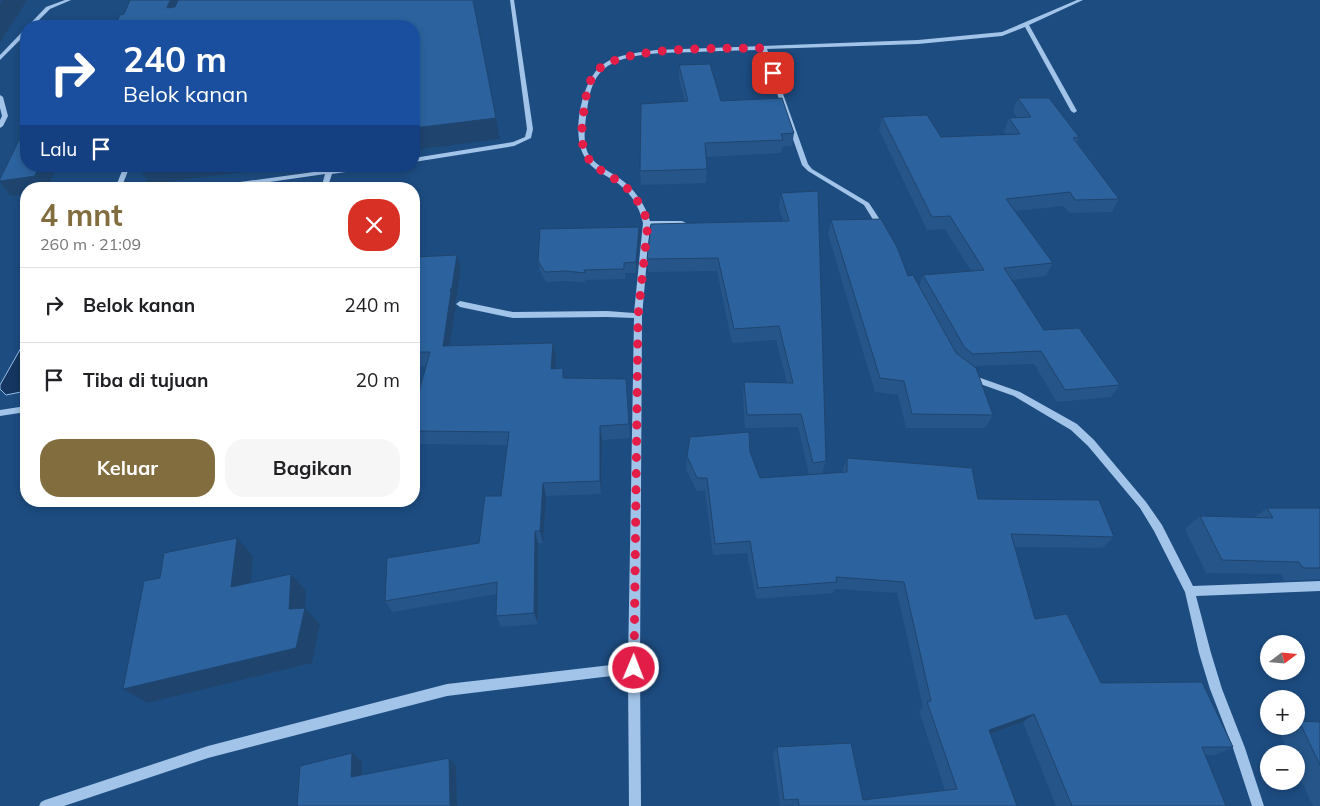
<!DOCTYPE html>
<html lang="id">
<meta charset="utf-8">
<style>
body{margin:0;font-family:Mulish,sans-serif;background:#f6f6f6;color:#202124;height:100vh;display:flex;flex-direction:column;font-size:19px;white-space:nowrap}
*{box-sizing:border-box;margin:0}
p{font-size:16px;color:#757577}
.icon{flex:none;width:28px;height:28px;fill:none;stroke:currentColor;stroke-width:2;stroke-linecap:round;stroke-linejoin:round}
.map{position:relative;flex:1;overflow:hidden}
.details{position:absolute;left:20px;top:182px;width:400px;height:325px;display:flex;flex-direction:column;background:#fff;border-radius:20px;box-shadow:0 2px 8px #0003}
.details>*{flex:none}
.hud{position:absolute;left:20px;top:20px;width:400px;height:152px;border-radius:20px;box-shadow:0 2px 8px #0003;background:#1a4fa0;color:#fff;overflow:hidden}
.needle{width:32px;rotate:74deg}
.tools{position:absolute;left:1260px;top:635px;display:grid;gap:10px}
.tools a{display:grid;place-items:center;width:45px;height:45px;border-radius:50%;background:#fff;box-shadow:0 2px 8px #0003;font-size:25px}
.pin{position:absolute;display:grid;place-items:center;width:42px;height:42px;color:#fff;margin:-21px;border-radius:10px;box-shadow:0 2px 8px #0006}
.me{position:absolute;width:55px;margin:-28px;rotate:1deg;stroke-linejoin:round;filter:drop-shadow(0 0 4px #0008)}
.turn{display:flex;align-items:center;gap:18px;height:105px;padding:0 20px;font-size:22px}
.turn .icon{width:65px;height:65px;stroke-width:2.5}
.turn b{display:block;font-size:35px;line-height:42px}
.then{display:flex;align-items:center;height:48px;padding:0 20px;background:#0003;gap:10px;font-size:19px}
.round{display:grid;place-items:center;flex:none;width:52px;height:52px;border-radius:20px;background:#f6f6f6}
.head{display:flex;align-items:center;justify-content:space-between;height:85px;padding:0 20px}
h1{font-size:30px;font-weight:700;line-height:38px;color:#826d3f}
.action{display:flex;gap:10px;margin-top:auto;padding:10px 20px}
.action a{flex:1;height:58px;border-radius:20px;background:#826d3f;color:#fff;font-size:20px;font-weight:700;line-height:58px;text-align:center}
.action a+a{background:#f6f6f6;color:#202124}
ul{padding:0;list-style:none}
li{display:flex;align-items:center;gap:15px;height:75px;padding:0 20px;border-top:1px solid #e0e0e0}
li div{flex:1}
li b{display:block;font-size:19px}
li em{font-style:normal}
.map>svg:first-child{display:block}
.water{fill:#143660;stroke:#96c0eb}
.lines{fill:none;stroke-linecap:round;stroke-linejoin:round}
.minor{fill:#a2c4e9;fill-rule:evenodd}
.wall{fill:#265589}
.shaded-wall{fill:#1f456f}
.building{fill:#2c639f;stroke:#1f456f}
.route{stroke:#e11d48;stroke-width:9;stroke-dasharray:0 16.2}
</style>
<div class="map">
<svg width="1320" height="806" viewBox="0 0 1320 806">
<rect width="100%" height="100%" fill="#1d4c81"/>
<!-- water -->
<polygon class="water" points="26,339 26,391 6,395 0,389 0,385"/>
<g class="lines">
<!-- minor -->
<g class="minor">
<polygon points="65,0 71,0 50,9 33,26 28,26 46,7"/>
<polygon points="510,0 514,0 533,129 531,138 514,146 414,162 414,158 513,142 525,137 527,129"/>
<path d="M 1077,0 L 1083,0 L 1029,25 L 1077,111 L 1074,113 L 1071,111 L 1025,27 L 1002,36 L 918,44 L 767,49 L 808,164 L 812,169 L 869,203 L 886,229 L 882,231 L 880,231 L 864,205 L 808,171 L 802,165 L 762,50 C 740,50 719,51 697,52 C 671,53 625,51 604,69 C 592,79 589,95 587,110 C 585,124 582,143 589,155 C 596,166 609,171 619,178 C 634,188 645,204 650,221 L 682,221 L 686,223 L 682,225 L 650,225 L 642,316 L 640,668 L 641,806 L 629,806 L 628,674 L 447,696 L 208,758 L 64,806 L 39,806 L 41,802 L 45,800 L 208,746 L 447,684 L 628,663 L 634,318 L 607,317 L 513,318 L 460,307 L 456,304 L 460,301 L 513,312 L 607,311 L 634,313 L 643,223 C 639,205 629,190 613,180 C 603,174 592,169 586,159 C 570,138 581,82 601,66 C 615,54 638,53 656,50 L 918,40 L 1002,32 Z"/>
<polygon points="24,30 26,30 26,34 0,60 0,55"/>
<polygon points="0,95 3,97 8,116 3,126 0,128 0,120 2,116 0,108"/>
<polygon points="124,166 130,166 122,186 124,189 117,189 116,186"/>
<polygon points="357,166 376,166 373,168 332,174 327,189 321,189 325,174 221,189 201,189 204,187"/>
<polygon points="972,375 1020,392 1077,424 1094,440 1146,502 1162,525 1193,586 1320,581 1320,591 1196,596 1211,653 1222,689 1245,748 1264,806 1252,806 1233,748 1210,689 1199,653 1185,592 1154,531 1140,508 1088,446 1071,430 1014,396 969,380 968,378"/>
<polygon points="26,406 26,412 0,416 0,410"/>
</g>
</g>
<!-- wall -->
<g class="wall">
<polygon points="679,65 721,101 794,133 792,146 782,147 781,153 706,157 707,169 706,183 641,185 640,171 685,101 679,78"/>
<polygon points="1018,98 1079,137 1077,142 1119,199 1112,212 1069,213 1063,206 1015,211 1053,263 1046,276 1011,280 1044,330 1120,385 1111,397 1057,402 1034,364 974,366 993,415 985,428 906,428 898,395 875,392 828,234 831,220 908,276 919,287 923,275 971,271 945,229 927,230 879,130 882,117 941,137 1007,135 1004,131 1009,118 1017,118 1013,111"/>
<polygon points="818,191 826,461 822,474 842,472 847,458 978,499 1114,537 1102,548 1015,547 1035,619 1101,683 1233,747 1215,755 1205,755 1226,806 1056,806 1023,722 991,734 1017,806 794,806 794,805 780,806 773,754 777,747 863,800 945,790 919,711 923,707 897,593 835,589 833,593 756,599 747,553 713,555 705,490 697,491 686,469 687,456 750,452 760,478 809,475 798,427 745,428 743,395 744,382 787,383 776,340 732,343 717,271 648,272 647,259 783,221 779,207 781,193"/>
<polygon points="639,227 640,237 636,273 625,273 625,279 585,280 586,283 567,281 546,282 540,271 538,261"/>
<polygon points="414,257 461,269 456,301 455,303 456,306 449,346 553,343 556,357 555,369 564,378 626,379 630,438 602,440 601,494 546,496 543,543 538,543 538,624 501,627 496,616 497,594 392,612 385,601 479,543 501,496 507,445 414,444 414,409 426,366 414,367 414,308 415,304 414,304"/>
<polygon points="1267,508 1320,508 1320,579 1284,581 1281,574 1206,573 1185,529 1200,516 1255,517"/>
<polygon points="1299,721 1320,722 1320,806 1313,806 1296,769 1296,754 1289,754 1279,730 1287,726 1296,726 1296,722"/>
</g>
<!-- shaded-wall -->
<g class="shaded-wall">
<polygon points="2,0 27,0 0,43 0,4"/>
<polygon points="170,0 186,0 177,26 167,8"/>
<polygon points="496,118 500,139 414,150 414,128"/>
<polygon points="39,166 57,166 47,189 26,189 26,194 11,196 0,182 0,181"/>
<polygon points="138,166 289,166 149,184"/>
<polygon points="639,227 640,237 636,273 636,262"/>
<polygon points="457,255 461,269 456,301 455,303 456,306 447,360 443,346 450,290"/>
<polygon points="553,343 556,357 554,383 551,369"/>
<polygon points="600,426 602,440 601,494 600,481"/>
<polygon points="543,483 546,496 543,543 540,531"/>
<polygon points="535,531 538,543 538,624 534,613"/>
<polygon points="237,538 253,556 249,604 231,587"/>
<polygon points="291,574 306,591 305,608 320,624 312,663 147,703 123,689"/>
<polygon points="1034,714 1023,722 979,738 989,730"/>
<polygon points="352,753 362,762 362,785 351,777"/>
<polygon points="449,758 456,766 457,806 450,806"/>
</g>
<!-- building -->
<g class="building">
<polygon points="130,0 170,0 167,8 175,7 178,0 473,0 496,118 414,128 414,26 115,26 120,15 124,14"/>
<polygon points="710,64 721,101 782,98 794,133 781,134 783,140 705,143 707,169 640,171 641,104 688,101 679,65"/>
<polygon points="1018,98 1049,98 1079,137 1073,138 1119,199 1075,200 1070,192 1006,199 1053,263 1004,268 1044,330 1079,328 1120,385 1065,390 1041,351 973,354 965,348 923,275 984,270 950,216 932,217 882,117 927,115 941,137 1020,134 1009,118 1031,117"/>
<polygon points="26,139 26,166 39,166 35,176 0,181 0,179 19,140"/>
<polygon points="818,191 826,461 813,463 801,414 747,415 744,382 793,383 779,326 734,329 718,258 647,259 651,224 789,221 781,193"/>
<polygon points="881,219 897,247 908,276 913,275 956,353 976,368 993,415 912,414 904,381 880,378 831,220"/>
<polygon points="639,227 636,262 624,263 624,269 584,270 585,273 566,271 545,272 538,261 540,229"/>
<polygon points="457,255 452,287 450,290 451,292 443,346 553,343 551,369 563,368 563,378 626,379 629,424 600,426 600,481 543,483 540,531 535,531 534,613 496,616 497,582 385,601 387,558 479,543 485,496 501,496 509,432 414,431 414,409 430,352 414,352 414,308 417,289 414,289 414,257"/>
<polygon points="749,432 750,452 760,478 847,472 847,458 972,468 978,499 1099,500 1114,537 1011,534 1035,619 1067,614 1101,683 1202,682 1233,747 1202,747 1226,806 1072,806 1034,714 989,730 1017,806 799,806 798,799 784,800 777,747 851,743 863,800 957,789 927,702 931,701 904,582 836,577 837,582 758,588 750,541 715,544 707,478 697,478 687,456 690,437"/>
<polygon points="1267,508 1320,508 1320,568 1303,568 1299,562 1222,560 1200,516 1273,518"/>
<polygon points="237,538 231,587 291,574 289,609 305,608 296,648 123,689 144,581 160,578 164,553"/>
<polygon points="1299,721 1320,722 1320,765"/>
<polygon points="352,753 351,777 449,758 450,806 297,806 300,766"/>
</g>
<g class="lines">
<!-- route -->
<path class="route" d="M 634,668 L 638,316 L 648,223 C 642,206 633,191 618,181 C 607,174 595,168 588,158 C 579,145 582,124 584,110 C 586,96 588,77 600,68 C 631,45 724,49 764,48 L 773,73"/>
</g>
</svg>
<div class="tools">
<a><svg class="needle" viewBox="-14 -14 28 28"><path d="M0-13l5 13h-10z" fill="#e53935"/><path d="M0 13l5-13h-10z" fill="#757577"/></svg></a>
<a>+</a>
<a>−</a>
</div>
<div class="pin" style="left:773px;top:73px;background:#d93025"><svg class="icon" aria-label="arrive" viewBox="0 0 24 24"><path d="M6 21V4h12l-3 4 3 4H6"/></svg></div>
<svg class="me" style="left:634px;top:668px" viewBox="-20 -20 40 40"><circle r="17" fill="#e11d48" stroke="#fff" stroke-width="3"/><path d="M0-11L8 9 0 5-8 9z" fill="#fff"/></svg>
<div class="hud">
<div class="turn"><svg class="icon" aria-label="right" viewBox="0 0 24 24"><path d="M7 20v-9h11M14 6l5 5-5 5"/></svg><div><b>240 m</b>Belok kanan</div></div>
<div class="then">Lalu<svg class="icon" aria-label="arrive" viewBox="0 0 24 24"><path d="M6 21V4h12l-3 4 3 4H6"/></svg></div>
</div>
<section class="details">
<div class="head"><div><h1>4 mnt</h1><p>260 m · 21:09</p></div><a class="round" style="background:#d93025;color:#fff"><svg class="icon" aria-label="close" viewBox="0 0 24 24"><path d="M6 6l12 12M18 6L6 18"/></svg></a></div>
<ul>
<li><svg class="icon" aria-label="right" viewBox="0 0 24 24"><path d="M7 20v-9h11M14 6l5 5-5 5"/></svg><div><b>Belok kanan</b></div><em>240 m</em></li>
<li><svg class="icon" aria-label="arrive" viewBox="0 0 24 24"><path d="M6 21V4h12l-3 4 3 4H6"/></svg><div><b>Tiba di tujuan</b></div><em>20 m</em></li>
</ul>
<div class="action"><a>Keluar</a><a>Bagikan</a></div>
</section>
</div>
